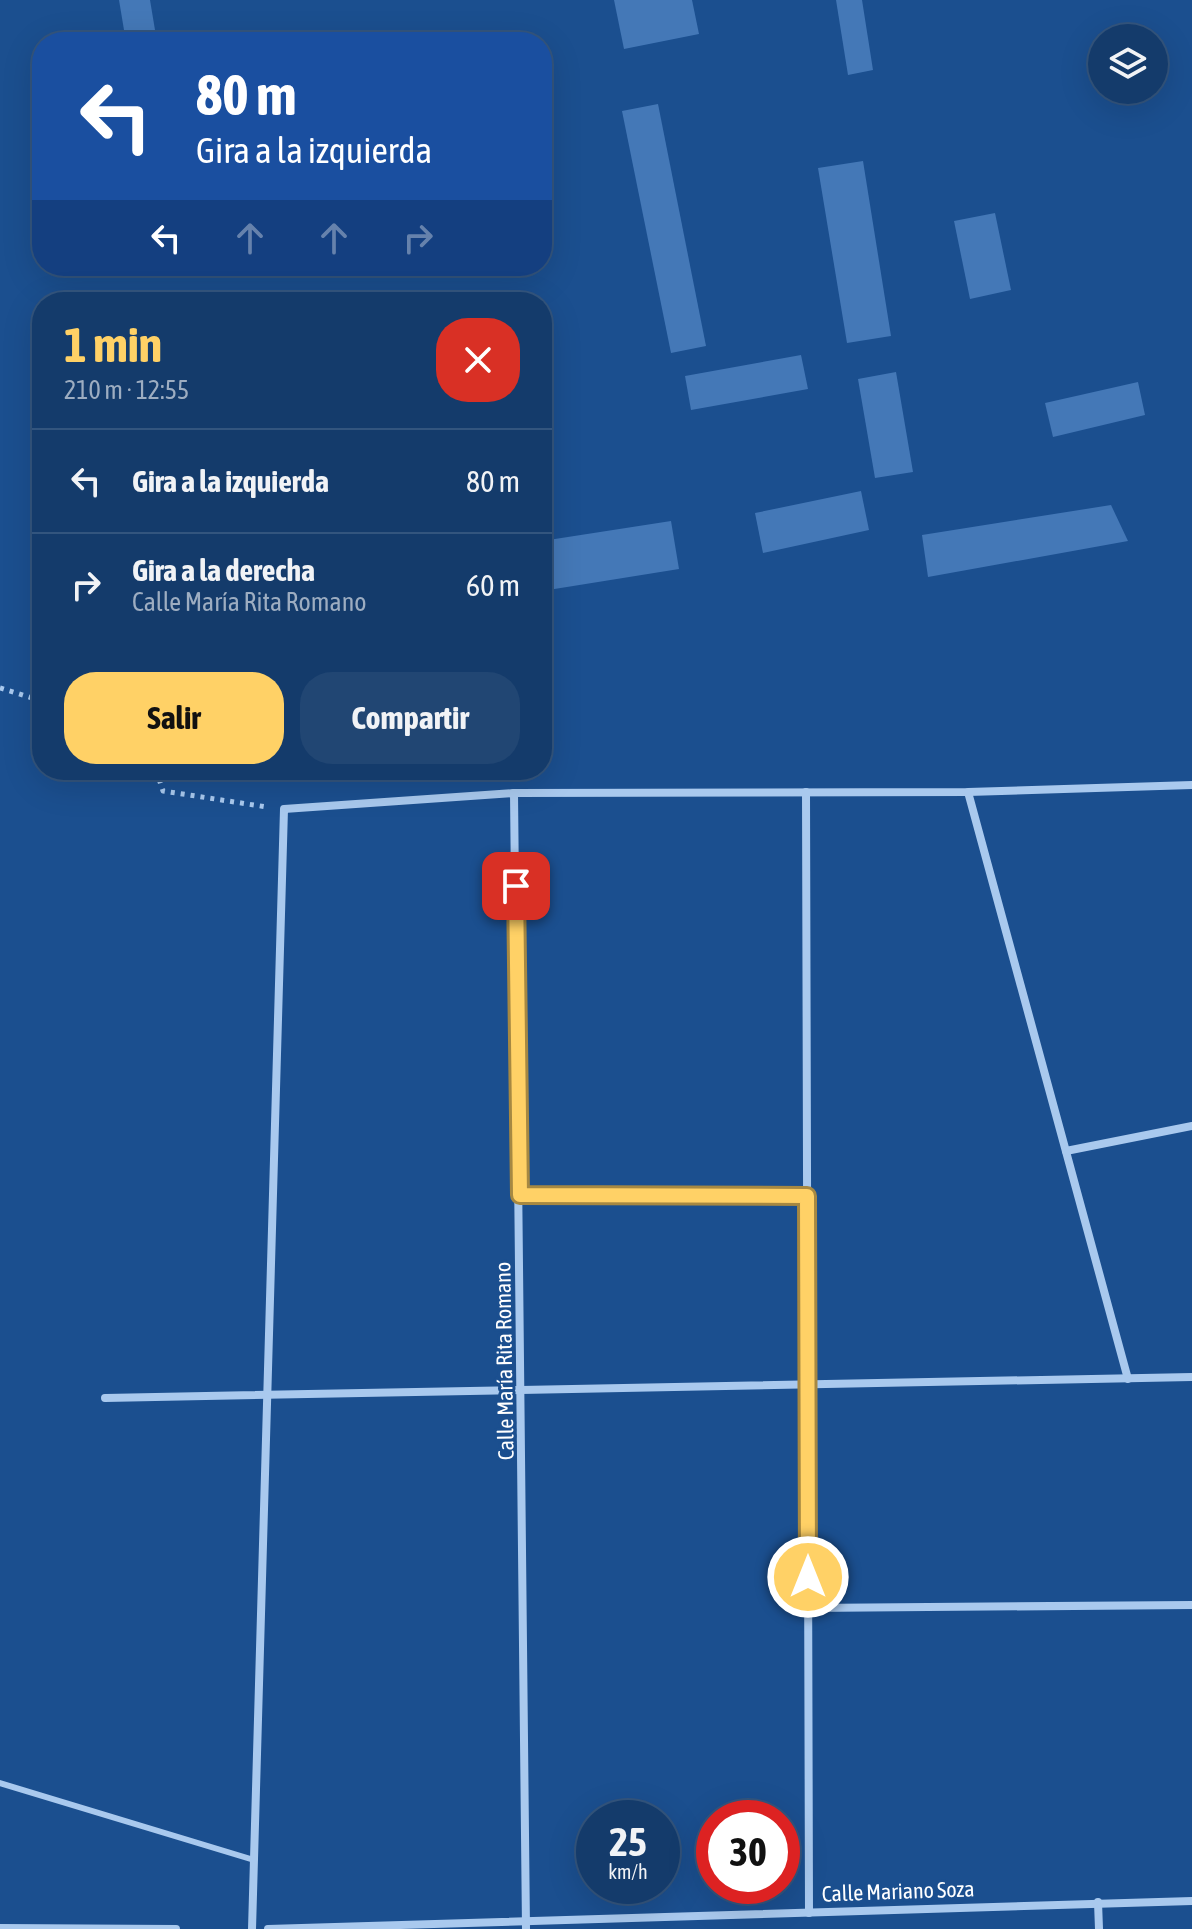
<!DOCTYPE html>
<html lang="es">
<meta charset="utf-8">
<style>
body{margin:0;font-family:"Asap Condensed",sans-serif;background:#214673;color:#f1f3f6;height:100vh;display:flex;flex-direction:column;font-size:30px;white-space:nowrap}
*{box-sizing:border-box;margin:0}
p{font-size:26px;color:#9dadc1}
.icon{flex:none;width:44px;height:44px;fill:none;stroke:currentColor;stroke-width:2;stroke-linecap:round;stroke-linejoin:round}
.map{position:relative;flex:1;overflow:hidden}
.drawer{position:absolute;left:32px;top:292px;width:520px;height:488px;display:flex;flex-direction:column;background:#143b6b;border-radius:32px;box-shadow:0 8px 32px #0002,0 0 0 2px #33557e}
.drawer>*{flex:none}
.banner{position:absolute;left:32px;top:32px;width:520px;height:244px;border-radius:32px;box-shadow:0 8px 32px #0002,0 0 0 2px #33557e;background:#1a4fa0;color:#fff;overflow:hidden}
.controls{position:absolute;left:1088px;top:24px;display:grid;gap:16px}
.controls a{display:grid;place-items:center;width:80px;height:80px;border-radius:50%;background:#143b6b;box-shadow:0 8px 32px #0002,0 0 0 2px #33557e;font-size:40px}
.speed{position:absolute;left:576px;top:1800px;display:flex;gap:16px;font-size:40px;font-weight:700;text-align:center}
.speed>*{display:grid;place-content:center;width:104px;height:104px;border-radius:50%;background:#143b6b;box-shadow:0 8px 32px #0002,0 0 0 2px #33557e;line-height:1}
.speed small{font-size:20px;font-weight:400}
.speed .limit{border:12px solid #d22;background:#fff;color:#111}
.pin{position:absolute;display:grid;place-items:center;width:68px;height:68px;color:#fff;margin:-34px;border-radius:16px;box-shadow:0 4px 12px #0006}
.me{position:absolute;width:88px;margin:-44px;rotate:0deg;stroke-linejoin:round;filter:drop-shadow(0 0 6px #0008)}
.turn{display:flex;align-items:center;gap:28px;height:168px;padding:0 32px;font-size:36px}
.turn .icon{width:104px;height:104px;stroke-width:2.5}
.turn b{display:block;font-size:56px;line-height:68px}
.lanes{display:flex;align-items:center;height:76px;padding:0 32px;background:#0003;justify-content:center;gap:40px;direction:ltr}
.lanes .off{opacity:.35}
.round{display:grid;place-items:center;flex:none;width:84px;height:84px;border-radius:32px;background:#214673}
.head{display:flex;align-items:center;justify-content:space-between;height:136px;padding:0 32px}
h1{font-size:48px;font-weight:700;line-height:60px;color:#ffd166}
.button{display:flex;gap:16px;margin-top:auto;padding:16px 32px}
.button a{flex:1;height:92px;border-radius:32px;background:#ffd166;color:#111;font-size:32px;font-weight:700;line-height:92px;text-align:center}
.button a+a{background:#214673;color:#f1f3f6}
ul{padding:0;list-style:none}
li{display:flex;align-items:center;gap:24px;height:104px;padding:0 32px;border-top:2px solid #33557e}
li div{flex:1}
li b{display:block;font-size:30px}
li em{font-style:normal}
.map>svg:first-child{display:block}
.building{fill:#4478b7}
.lines{fill:none;stroke-linecap:round;stroke-linejoin:round}
.path{stroke:#a9c9ee;stroke-width:5;stroke-dasharray:4 6;stroke-linecap:butt}
.lane{stroke:#a9c9ee;stroke-width:6}
.street{stroke:#a9c9ee;stroke-width:8}
.route-casing{stroke:#a68842;stroke-width:20}
.route{stroke:#ffd166;stroke-width:14}
.labels{text-anchor:middle;dominant-baseline:central;stroke-width:6;stroke-linejoin:round;paint-order:stroke}
.street-label{font-size:22px;fill:#fff;stroke:#1b4f8f}
</style>
<div class="map">
<svg width="1192" height="1929" viewBox="0 0 1192 1929">
<rect width="100%" height="100%" fill="#1b4f8f"/>
<!-- building -->
<g class="building">
<polygon points="119,0 150,0 157,42 126,42"/>
<polygon points="614,0 692,0 699,34 624,49"/>
<polygon points="836,0 862,0 873,70 848,75"/>
<polygon points="658,104 706,346 671,353 622,111"/>
<polygon points="863,161 891,336 847,343 818,168"/>
<polygon points="995,213 1011,290 970,299 954,221"/>
<polygon points="801,355 808,389 691,410 685,376"/>
<polygon points="896,372 913,472 875,478 858,379"/>
<polygon points="1138,382 1145,415 1053,437 1045,403"/>
<polygon points="861,491 869,530 763,553 755,513"/>
<polygon points="1111,505 1128,541 928,577 922,535"/>
<polygon points="671,521 679,569 542,591 542,541"/>
</g>
<g class="lines">
<!-- path -->
<g class="path">
<polyline points="0,688 42,701"/>
<polyline points="156,770 163,791 267,807"/>
</g>
<!-- lane -->
<polyline class="lane" points="0,1783 254,1860"/>
<!-- street -->
<g class="street">
<polyline points="806,792 809,1913"/>
<polyline points="968,792 1128,1379"/>
<polyline points="514,793 526,1929"/>
<polyline points="1066,1151 1192,1126"/>
<polyline points="520,1195 807,1196"/>
<polyline points="105,1398 1192,1377"/>
<polyline points="808,1608 1192,1605"/>
<polyline points="1098,1902 1099,1929"/>
<polyline points="0,1928 176,1929"/>
<polyline points="252,1929 284,809 514,793 968,792 1192,785"/>
<polyline points="268,1929 1192,1901"/>
</g>
</g>
<g class="lines">
<!-- route casing -->
<g class="route-casing">
<polyline id="route" points="516,886 520,1195 807,1196 808,1577"/>
</g>
<!-- route -->
<use href="#route" class="route"/>
</g>
<g class="labels">
<!-- street labels -->
<g class="street-label">
<text transform="translate(504 1361) rotate(-91)">Calle María Rita Romano</text>
<text transform="translate(898 1891) rotate(-2)">Calle Mariano Soza</text>
</g>
</g>
</svg>
<div class="controls">
<a><svg class="icon" aria-label="layers" viewBox="0 0 24 24"><path d="M12 4l9 5-9 5-9-5zM3 14l9 5 9-5"/></svg></a>
</div>
<div class="speed"><div>25<small>km/h</small></div><div class="limit">30</div></div>
<div class="pin" style="left:516px;top:886px;background:#d93025"><svg class="icon" aria-label="arrive" viewBox="0 0 24 24"><path d="M6 21V4h12l-3 4 3 4H6"/></svg></div>
<svg class="me" style="left:808px;top:1577px" viewBox="-20 -20 40 40"><circle r="17" fill="#ffd166" stroke="#fff" stroke-width="3"/><path d="M0-11L8 9 0 5-8 9z" fill="#fff"/></svg>
<div class="banner">
<div class="turn"><svg class="icon" aria-label="left" viewBox="0 0 24 24"><path d="M17 20v-9H6M10 6l-5 5 5 5"/></svg><div><b>80 m</b>Gira a la izquierda</div></div>
<div class="lanes"><svg class="icon" aria-label="left" viewBox="0 0 24 24"><path d="M17 20v-9H6M10 6l-5 5 5 5"/></svg><svg class="icon off" aria-label="ahead" viewBox="0 0 24 24"><path d="M12 20V5M6 11l6-6 6 6"/></svg><svg class="icon off" aria-label="ahead" viewBox="0 0 24 24"><path d="M12 20V5M6 11l6-6 6 6"/></svg><svg class="icon off" aria-label="right" viewBox="0 0 24 24"><path d="M7 20v-9h11M14 6l5 5-5 5"/></svg></div>
</div>
<section class="drawer">
<div class="head"><div><h1>1 min</h1><p>210 m · 12:55</p></div><a class="round" style="background:#d93025;color:#fff"><svg class="icon" aria-label="close" viewBox="0 0 24 24"><path d="M6 6l12 12M18 6L6 18"/></svg></a></div>
<ul>
<li><svg class="icon" aria-label="left" viewBox="0 0 24 24"><path d="M17 20v-9H6M10 6l-5 5 5 5"/></svg><div><b>Gira a la izquierda</b></div><em>80 m</em></li>
<li><svg class="icon" aria-label="right" viewBox="0 0 24 24"><path d="M7 20v-9h11M14 6l5 5-5 5"/></svg><div><b>Gira a la derecha</b><p>Calle María Rita Romano</p></div><em>60 m</em></li>
</ul>
<div class="button"><a>Salir</a><a>Compartir</a></div>
</section>
</div>
